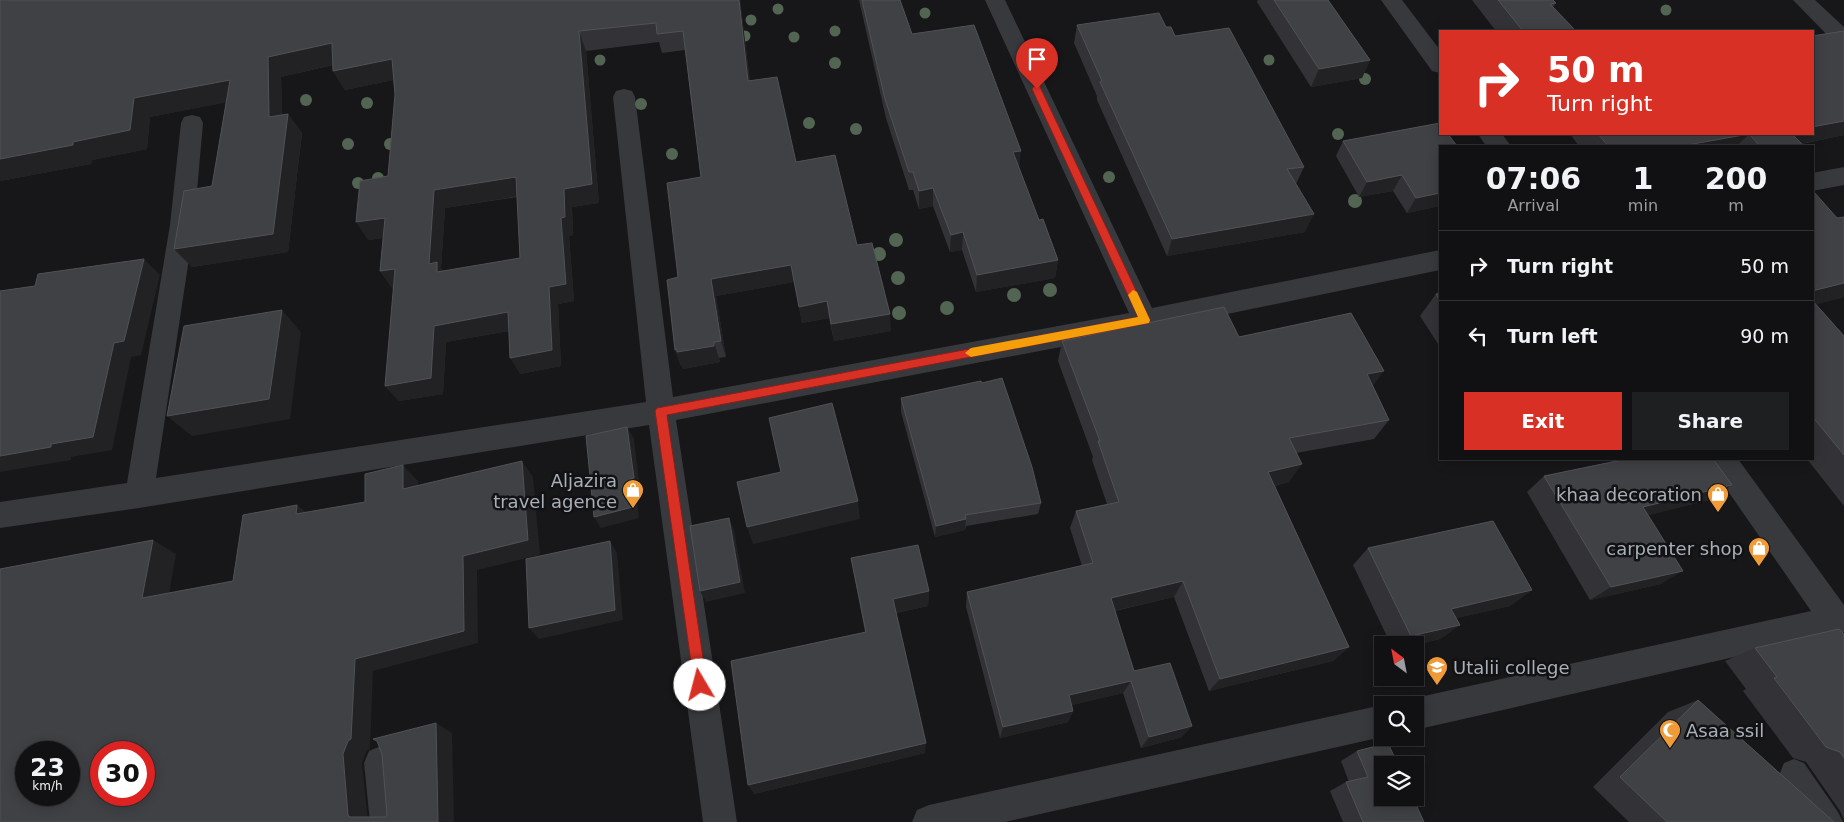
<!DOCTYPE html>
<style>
body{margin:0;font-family:"DejaVu Sans",sans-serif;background:#1e1f21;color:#f1f3f6;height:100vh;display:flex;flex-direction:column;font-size:19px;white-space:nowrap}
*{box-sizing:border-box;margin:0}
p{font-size:16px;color:#9c9da0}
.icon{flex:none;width:28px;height:28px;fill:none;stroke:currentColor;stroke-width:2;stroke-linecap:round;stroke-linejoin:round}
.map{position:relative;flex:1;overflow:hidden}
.side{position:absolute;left:1439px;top:145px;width:375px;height:315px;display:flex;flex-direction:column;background:#111113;border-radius:0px;box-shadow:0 2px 12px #0003,0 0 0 1px #303133}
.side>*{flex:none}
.top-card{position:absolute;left:1439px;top:30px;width:375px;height:105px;border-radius:0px;box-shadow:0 2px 12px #0003,0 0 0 1px #303133;background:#d93025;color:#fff;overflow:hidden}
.needle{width:32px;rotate:328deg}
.fabs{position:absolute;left:1374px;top:636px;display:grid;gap:10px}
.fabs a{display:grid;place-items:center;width:50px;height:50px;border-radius:0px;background:#111113;box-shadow:0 2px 12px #0003,0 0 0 1px #303133;font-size:25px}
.speed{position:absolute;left:15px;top:741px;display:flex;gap:10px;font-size:25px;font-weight:700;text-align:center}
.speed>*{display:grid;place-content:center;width:65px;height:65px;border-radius:50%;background:#111113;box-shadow:0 2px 12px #0003,0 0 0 1px #303133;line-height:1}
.speed small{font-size:12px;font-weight:400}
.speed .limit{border:8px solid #d22;background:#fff;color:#111}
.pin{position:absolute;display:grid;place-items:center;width:42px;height:42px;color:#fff;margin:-51px -21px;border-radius:50% 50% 50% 0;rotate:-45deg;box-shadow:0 0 5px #0007}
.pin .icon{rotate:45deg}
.me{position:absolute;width:55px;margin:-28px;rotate:352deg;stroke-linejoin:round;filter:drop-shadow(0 0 4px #0008)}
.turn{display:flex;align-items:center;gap:18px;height:105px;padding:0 25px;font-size:22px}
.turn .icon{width:65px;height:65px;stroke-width:2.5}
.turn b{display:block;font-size:35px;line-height:42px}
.eta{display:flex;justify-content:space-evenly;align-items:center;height:85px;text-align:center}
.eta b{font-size:30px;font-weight:600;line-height:35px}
.cta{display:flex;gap:10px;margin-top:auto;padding:10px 25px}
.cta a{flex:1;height:58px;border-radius:0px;background:#d93025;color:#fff;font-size:20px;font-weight:600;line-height:58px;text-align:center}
.cta a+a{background:#1e1f21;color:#f1f3f6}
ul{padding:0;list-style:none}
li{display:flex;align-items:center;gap:15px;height:70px;padding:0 25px;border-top:1px solid #303133}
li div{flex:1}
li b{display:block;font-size:19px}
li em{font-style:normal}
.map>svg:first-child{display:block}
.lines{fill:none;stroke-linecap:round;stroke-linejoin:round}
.service{fill:#38393d;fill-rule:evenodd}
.minor{fill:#38393d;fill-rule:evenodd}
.tree{fill:#526452}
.wall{fill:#333337;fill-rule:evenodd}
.shaded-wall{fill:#222225}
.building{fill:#404145;stroke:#505257;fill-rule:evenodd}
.route{fill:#d93025;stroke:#8d1f18}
.slow{fill:#f59e0b}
.labels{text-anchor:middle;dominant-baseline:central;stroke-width:5;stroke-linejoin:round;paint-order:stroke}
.poi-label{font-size:18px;fill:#a9afb8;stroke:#121214;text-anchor:end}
</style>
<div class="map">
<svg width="1844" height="822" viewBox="0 0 1844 822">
<rect width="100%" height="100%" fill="#171719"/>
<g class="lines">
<!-- service -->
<polygon class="service" points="1794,759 1804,763 1838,812 1843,822 1810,822 1784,783 1780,773 1784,763"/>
<!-- minor -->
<g class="minor">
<polygon points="985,0 1005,0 1152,308 1440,250 1440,270 1145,331 676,420 737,822 703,822 649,425 139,508 0,528 0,502 127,483 170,225 181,123 184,117 192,115 200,117 203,123 194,225 156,478 646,402 613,97 616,91 624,89 632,91 635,97 673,397 1129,313"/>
<polygon points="1381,0 1402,0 1440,50 1440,73 1432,71"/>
<polygon points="1793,0 1815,0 1844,27 1844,46 1836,44"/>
<polygon points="1478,134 1502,134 1511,146 1486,146"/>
<polygon points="1844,167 1844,185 1812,191 1812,173"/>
<polygon points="1708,459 1738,459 1844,605 1844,632 1415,730 1415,705 1403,705 1404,703 1415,698 1811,611 1712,468"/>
<polygon points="1382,705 1382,737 1005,822 912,822 917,810 929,805"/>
<polygon points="381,746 393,751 398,763 404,822 370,822 364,763 369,751"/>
</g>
</g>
<!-- trees -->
<g class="tree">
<circle cx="778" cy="9" r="5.5"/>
<circle cx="1666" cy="10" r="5.5"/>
<circle cx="925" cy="13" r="5.5"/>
<circle cx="751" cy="20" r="5.5"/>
<circle cx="835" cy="31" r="5.5"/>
<circle cx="745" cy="36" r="5.5"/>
<circle cx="794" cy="37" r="5.5"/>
<circle cx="600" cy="60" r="5.5"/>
<circle cx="1269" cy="60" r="5.5"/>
<circle cx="835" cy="63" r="6"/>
<circle cx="1365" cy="79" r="6"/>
<circle cx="306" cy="100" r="6"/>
<circle cx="367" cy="103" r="6"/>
<circle cx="641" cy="104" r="6"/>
<circle cx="809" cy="123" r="6"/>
<circle cx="856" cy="129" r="6"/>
<circle cx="1338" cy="134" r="6"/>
<circle cx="348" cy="144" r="6"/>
<circle cx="390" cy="144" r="6"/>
<circle cx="672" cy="154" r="6"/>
<circle cx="1109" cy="177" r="6"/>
<circle cx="378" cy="178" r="6"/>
<circle cx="358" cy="183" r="6"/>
<circle cx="1355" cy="201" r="7"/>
<circle cx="896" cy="240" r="7"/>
<circle cx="879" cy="254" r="7"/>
<circle cx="898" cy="278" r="7"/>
<circle cx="1050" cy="290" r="7"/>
<circle cx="1014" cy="295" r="7"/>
<circle cx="947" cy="308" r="7"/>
<circle cx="899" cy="313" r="7"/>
</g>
<!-- wall -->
<g class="wall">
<path d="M 0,0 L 740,0 L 750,81 L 796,162 L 857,245 L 891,331 L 834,341 L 829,318 L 802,323 L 794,282 L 716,296 L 726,357 L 719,358 L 720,362 L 683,369 L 682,366 L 681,366 L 675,350 L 678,277 L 701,177 L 685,50 L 662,53 L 659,42 L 586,51 L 599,203 L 572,207 L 573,235 L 569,236 L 574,301 L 558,304 L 561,366 L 520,374 L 509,331 L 446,342 L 443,394 L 399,401 L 385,386 L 394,288 L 393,289 L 380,271 L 383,238 L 368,240 L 388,176 L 395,94 L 393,80 L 345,90 L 333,71 L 333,65 L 281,77 L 282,115 L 288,114 L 302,133 L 288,252 L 192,267 L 174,249 L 212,186 L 226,102 L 150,117 L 147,149 L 92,160 L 91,164 L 0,181 ZM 517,197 L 520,258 L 443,271 L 441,268 L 445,208 Z"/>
<polygon points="859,0 900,0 912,34 1019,168 1039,220 1058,260 1055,278 976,292 962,250 950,252 933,206 919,209 913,190 909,190 886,118"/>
<polygon points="1258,0 1328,0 1370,60 1362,78 1311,87 1257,2"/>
<polygon points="1472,0 1553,0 1556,3 1553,7 1576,31 1496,31"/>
<polygon points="1077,25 1166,27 1175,36 1304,167 1296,184 1305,232 1167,256 1097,100 1097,96 1074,43"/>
<polygon points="1844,31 1844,135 1802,144 1801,146 1579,146 1570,134 1812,134"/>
<polygon points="1440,123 1440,206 1407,213 1393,191 1359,197 1336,156 1343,141"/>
<polygon points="1812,193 1844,297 1816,304 1844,336 1844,506 1807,459 1812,459"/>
<polygon points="1440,293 1440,347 1420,316 1436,294"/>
<polygon points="1239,337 1373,386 1389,420 1374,439 1296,453 1289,482 1275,486 1349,647 1333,661 1209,691 1174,597 1115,611 1134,671 1182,737 1141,748 1123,693 1072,705 1073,711 1068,722 1000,738 966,607 967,592 1082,566 1070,528 1076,511 1107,504 1092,460 1093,457 1058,361 1062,341"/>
<polygon points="901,398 1041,503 1038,514 966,526 965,530 935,537 901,412"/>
<polygon points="1618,459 1713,459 1709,500 1648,515 1661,584 1590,600 1527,492 1544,476 1619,460"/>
<polygon points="1368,548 1532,590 1510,606 1456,618 1460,625 1440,639 1415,645 1391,645 1353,565"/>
<polygon points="851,558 929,591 928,606 896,613 925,753 754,794 865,632"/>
<polygon points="1844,634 1844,820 1840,811 1806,762 1793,758 1743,691 1746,689 1725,661 1755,648"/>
<polygon points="1698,700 1834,822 1629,822 1593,787 1668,712"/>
<polygon points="1357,751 1424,822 1343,822 1330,791 1346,782 1349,782 1341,761"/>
</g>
<!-- shaded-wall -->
<g class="shaded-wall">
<polygon points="739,0 740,0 752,100 748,81"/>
<polygon points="579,31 586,51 599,203 572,207 573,235 569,236 574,301 558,304 561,366 520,374 510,358 561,218"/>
<polygon points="332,43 344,62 281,77 283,136 269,117 268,57"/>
<polygon points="392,59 402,78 345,90 333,71"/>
<polygon points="1370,60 1362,78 1311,87 1319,69"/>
<polygon points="230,80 244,99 150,117 147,149 92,160 91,164 0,181 0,159 134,98"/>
<polygon points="288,114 302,133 288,252 192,267 174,249"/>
<polygon points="1844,121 1844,135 1790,146 1788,134 1812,134 1812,127"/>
<polygon points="1749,134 1737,146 1682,146"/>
<polygon points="1021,151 1019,169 1013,152"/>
<polygon points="1402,175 1393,191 1359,197 1367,182"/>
<polygon points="516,177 525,195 445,208 441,268 449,280 440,277 429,264 434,190"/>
<polygon points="933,188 933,206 919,209 919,191"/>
<polygon points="1440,193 1440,206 1407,213 1416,198"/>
<polygon points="1314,214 1305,232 1167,256 1172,239"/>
<polygon points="385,218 397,236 368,240 356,222"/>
<polygon points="963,232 962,250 950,252 951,235"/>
<polygon points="144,259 160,275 141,355 131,357 112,450 71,457 71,460 0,472 0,456 51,444 114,343"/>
<polygon points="1058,260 1055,278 976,292 977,275"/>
<polygon points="791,265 794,282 716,296 726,357 721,341 711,279"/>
<polygon points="395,269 408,286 393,289 380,271"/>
<polygon points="1844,283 1844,297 1812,305 1812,291"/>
<polygon points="827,301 829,318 802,323 799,307"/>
<polygon points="282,310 301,332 290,419 192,436 167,416"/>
<polygon points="508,312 518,329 446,342 443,394 399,401 385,386 434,326"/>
<polygon points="890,314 891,331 834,341 831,324"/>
<polygon points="714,342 720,362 683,369 682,366 681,366 675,350"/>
<polygon points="1384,371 1369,391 1367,374"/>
<polygon points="627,427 634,439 640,489 636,490 639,518 601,528 594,517 630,479"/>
<polygon points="522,461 533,477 540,555 477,570 478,643 373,671 370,749 367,750 362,763 368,822 350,817 348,815 343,754 355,659 463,556"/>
<polygon points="1302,464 1289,482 1257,490 1268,472"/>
<polygon points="403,465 418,481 418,504 403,489"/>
<polygon points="1732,485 1709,500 1622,522 1643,507"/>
<polygon points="858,501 860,519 753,544 747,527"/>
<polygon points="297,505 316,520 296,514"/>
<polygon points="729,518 734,530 745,593 706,602 700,591"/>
<polygon points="966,519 965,530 935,537 936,526"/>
<polygon points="153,540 176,554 166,611 142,598"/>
<polygon points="610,541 617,553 623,620 539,639 529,628"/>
<polygon points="1683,571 1661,584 1590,600 1611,587"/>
<polygon points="1183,581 1174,597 1104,613 1111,598"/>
<polygon points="1532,590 1510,606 1432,624 1451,609"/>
<polygon points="929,591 928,606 894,613 893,599"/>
<polygon points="1460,625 1440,639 1415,645 1400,645 1411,636"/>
<polygon points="1349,647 1333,661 1209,691 1220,679"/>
<polygon points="1131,681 1123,693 1064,707 1069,695"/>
<polygon points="1073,711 1068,722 1000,738 1003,727"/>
<polygon points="436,723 452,733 454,822 438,822"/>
<polygon points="1192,726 1182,737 1141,748 1149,737"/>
<polygon points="926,743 925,753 754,794 748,785"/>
</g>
<!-- building -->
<g class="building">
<path d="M 0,0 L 739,0 L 748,81 L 777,77 L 796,162 L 835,155 L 857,245 L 872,243 L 890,314 L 831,324 L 827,301 L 799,307 L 791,265 L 711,279 L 721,341 L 714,342 L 714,346 L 677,352 L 677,349 L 675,350 L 667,280 L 678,277 L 667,183 L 701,177 L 683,31 L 657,34 L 656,23 L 579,31 L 592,184 L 564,189 L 565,217 L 561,218 L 566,284 L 549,287 L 552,350 L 510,358 L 508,312 L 434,326 L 431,378 L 385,386 L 395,269 L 380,271 L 385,218 L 356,222 L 360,181 L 388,176 L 395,94 L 392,59 L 333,71 L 332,43 L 268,57 L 269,117 L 288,114 L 273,234 L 174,249 L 184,191 L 212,186 L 230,80 L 134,98 L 130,130 L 73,142 L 73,145 L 0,159 ZM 516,177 L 520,258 L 437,272 L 437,262 L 429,264 L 434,190 Z"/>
<polygon points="862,0 900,0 912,34 974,25 1021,151 1013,152 1039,220 1043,219 1058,260 977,275 963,232 951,235 933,188 919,191 913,172 909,172 885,99"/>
<polygon points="1274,0 1328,0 1370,60 1319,69"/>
<polygon points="1498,0 1553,0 1556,3 1550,4 1576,31 1523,31"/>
<polygon points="1159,13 1166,27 1171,27 1175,36 1229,28 1304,167 1287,169 1314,214 1172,239 1100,82 1102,81 1077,25"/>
<polygon points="1844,31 1844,121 1812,127 1812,36"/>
<polygon points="1440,123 1440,134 1448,134 1457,146 1440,146 1440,193 1416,198 1402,175 1367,182 1343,141"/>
<polygon points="1598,134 1792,134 1803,145 1796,146 1760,146 1749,134 1682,146 1608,146"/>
<polygon points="1814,192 1837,218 1844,217 1844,283 1812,291 1812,193"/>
<polygon points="144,259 124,341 114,343 93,437 51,444 51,447 0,456 0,291 35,286 38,274"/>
<polygon points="1440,293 1440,301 1436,294"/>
<polygon points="1812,300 1844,336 1844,455 1812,416"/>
<polygon points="1224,307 1239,337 1351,313 1384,371 1367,374 1389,420 1289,438 1302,464 1268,472 1349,647 1220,679 1183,581 1111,598 1134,671 1170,663 1192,726 1149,737 1131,681 1069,695 1073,711 1003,727 967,592 1093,563 1076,511 1119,502 1098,441 1100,441 1062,341"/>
<polygon points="282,310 269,399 167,416 184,326"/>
<polygon points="1002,378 1032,467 1041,503 965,515 966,519 936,526 901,398 981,381 982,383"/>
<polygon points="832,403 858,501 747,527 737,482 781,472 769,418"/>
<polygon points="627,427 634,478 630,479 633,507 594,517 586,436"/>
<polygon points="1627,459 1713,459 1732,485 1643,507 1683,571 1611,587 1544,476"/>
<path d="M 522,461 L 528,540 L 463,556 L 464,631 L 355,659 L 351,739 L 348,741 L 343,754 L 348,815 L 350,817 L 385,817 L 387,815 L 382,754 L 377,741 L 373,739 L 436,723 L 438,822 L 0,822 L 0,569 L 153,540 L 142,598 L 233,581 L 243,515 L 297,505 L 296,514 L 365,502 L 365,474 L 403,465 L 403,489 ZM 26,752 L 69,752 L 69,795 L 26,795 ZM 101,752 L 144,752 L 144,795 L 101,795 Z"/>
<polygon points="729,518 740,582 700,591 690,526"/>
<polygon points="1493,521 1532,590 1451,609 1460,625 1411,636 1368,548"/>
<polygon points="610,541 615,610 529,628 526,559"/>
<polygon points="918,545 929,591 893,599 926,743 748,785 731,661 866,632 851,558"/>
<polygon points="1839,629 1844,634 1844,758 1840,752 1826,747 1774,678 1777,677 1755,648"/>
<polygon points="1698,700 1834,822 1667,822 1620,777"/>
<polygon points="1388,743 1398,765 1382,765 1382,798 1413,798 1424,822 1363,822 1346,782 1368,777 1357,751"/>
</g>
<!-- route -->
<polygon class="route" points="1034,86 1040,86 1041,89 1150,320 1149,323 667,415 707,685 705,690 700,692 695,690 655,411 657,408 1138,317 1032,89"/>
<!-- slow -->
<polygon class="slow" points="1133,290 1137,292 1150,320 1149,323 971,357 965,353 971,348 1138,317 1128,295"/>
<!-- icons -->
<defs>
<g id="shop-pin" transform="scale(1.125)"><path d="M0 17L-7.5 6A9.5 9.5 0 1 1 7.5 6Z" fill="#ef9c38" stroke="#121214"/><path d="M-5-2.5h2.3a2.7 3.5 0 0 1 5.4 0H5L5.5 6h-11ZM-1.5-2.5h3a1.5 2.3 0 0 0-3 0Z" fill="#fff"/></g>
<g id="university-pin" transform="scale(1.125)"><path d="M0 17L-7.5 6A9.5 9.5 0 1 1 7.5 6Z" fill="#ef9c38" stroke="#121214"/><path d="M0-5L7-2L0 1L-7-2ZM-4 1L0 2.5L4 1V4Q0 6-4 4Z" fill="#fff"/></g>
<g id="mosque-pin" transform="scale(1.125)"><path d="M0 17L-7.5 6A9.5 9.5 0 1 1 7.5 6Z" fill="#ef9c38" stroke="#121214"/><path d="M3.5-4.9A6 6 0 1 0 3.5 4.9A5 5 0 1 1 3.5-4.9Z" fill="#fff"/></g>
</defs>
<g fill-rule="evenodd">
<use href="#shop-pin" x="633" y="490"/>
<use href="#shop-pin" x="1718" y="494"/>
<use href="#shop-pin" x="1759" y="548"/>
<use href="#university-pin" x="1437" y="667"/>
<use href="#mosque-pin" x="1670" y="730"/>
</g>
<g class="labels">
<!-- poi labels -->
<g class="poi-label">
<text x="617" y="480">Aljazira<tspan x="617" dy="21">travel agence</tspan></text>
<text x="1702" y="494">khaa decoration</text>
<text x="1743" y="548">carpenter shop</text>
<text x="1453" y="667" text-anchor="start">Utalii college</text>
<text x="1686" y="730" text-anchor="start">Asaa ssil</text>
</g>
</g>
</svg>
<div class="fabs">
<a><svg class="needle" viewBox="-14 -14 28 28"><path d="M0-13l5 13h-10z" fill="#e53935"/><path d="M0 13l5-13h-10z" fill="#9c9da0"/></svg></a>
<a><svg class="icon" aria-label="search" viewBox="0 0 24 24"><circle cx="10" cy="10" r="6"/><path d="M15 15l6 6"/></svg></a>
<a><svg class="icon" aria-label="layers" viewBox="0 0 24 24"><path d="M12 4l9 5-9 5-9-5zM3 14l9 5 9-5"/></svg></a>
</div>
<div class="speed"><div>23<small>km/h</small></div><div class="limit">30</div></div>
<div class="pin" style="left:1037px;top:89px;background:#d93025"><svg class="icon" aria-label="arrive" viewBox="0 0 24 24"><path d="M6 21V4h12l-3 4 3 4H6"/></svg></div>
<svg class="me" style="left:700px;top:685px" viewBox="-20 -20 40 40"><circle r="19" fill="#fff"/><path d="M0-13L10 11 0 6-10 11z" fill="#d93025"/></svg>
<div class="top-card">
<div class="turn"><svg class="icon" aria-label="right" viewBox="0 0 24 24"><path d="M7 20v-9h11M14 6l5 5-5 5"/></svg><div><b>50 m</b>Turn right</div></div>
</div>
<section class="side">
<div class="eta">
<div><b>07:06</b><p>Arrival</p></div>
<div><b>1</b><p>min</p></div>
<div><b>200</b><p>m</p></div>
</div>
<ul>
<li><svg class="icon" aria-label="right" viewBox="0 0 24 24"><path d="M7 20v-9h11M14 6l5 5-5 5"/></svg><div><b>Turn right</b></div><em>50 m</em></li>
<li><svg class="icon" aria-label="left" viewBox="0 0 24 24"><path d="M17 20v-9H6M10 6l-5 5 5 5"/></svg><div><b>Turn left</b></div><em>90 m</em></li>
</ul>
<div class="cta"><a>Exit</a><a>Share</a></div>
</section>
</div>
